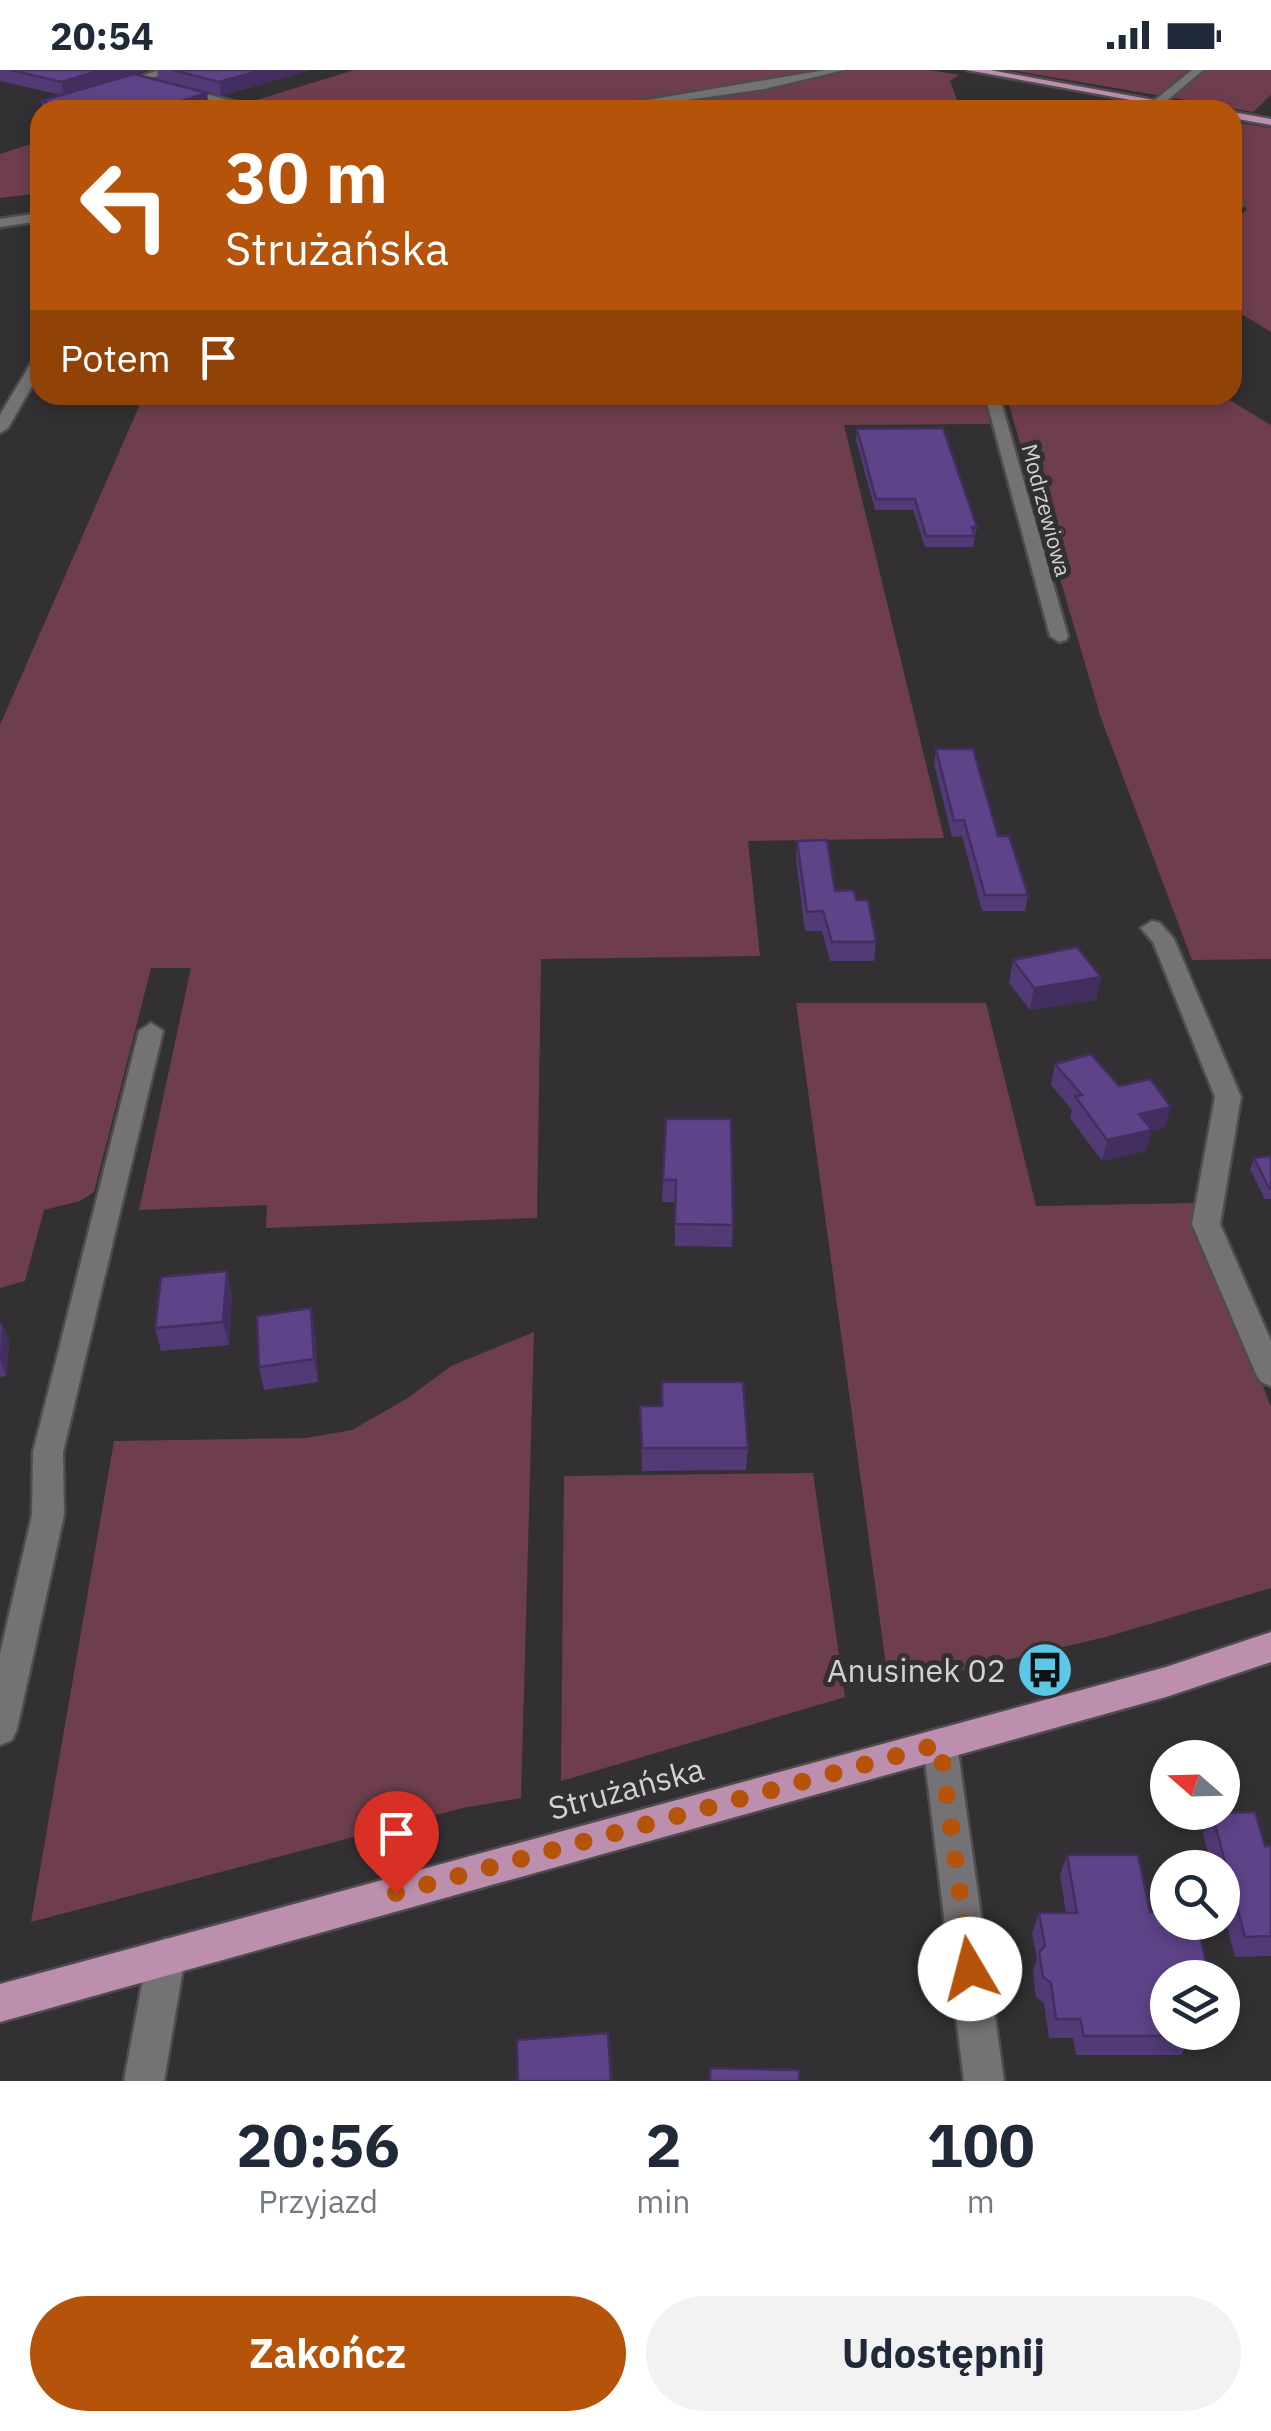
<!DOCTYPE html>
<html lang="pl">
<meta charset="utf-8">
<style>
body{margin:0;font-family:"IBM Plex Sans",sans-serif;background:#f2f2f3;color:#1f2937;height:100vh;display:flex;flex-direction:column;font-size:38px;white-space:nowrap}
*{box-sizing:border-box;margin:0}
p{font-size:32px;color:#747a83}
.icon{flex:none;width:55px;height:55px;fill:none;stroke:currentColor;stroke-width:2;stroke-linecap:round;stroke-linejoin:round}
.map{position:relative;height:2011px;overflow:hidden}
.sheet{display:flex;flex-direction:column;background:#fff;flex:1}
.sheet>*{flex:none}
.banner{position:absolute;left:30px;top:30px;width:1212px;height:305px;border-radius:30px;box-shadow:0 5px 15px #0003;background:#b45309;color:#fff;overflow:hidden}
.needle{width:65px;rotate:290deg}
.fabs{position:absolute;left:1150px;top:1670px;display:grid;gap:20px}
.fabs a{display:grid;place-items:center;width:90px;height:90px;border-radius:50%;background:#fff;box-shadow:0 5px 15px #0003;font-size:50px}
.pin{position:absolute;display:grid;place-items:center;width:85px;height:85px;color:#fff;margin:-102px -42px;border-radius:50% 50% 50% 0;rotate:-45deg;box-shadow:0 0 10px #0007}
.pin .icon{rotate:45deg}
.me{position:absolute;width:110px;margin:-55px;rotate:352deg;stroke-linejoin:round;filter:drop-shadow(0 0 8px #0008)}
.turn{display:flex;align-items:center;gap:35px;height:210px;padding:0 30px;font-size:45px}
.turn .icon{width:130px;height:130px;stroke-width:2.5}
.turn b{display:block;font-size:70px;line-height:85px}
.then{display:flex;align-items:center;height:95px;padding:0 30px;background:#0003;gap:20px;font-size:38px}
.eta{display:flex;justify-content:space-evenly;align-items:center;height:170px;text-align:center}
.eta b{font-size:60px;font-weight:700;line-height:70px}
.button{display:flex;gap:20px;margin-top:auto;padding:20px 30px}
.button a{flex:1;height:115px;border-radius:60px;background:#b45309;color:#fff;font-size:40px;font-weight:700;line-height:115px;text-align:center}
.button a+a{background:#f2f2f3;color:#1f2937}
.status{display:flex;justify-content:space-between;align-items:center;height:70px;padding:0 50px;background:#fff;direction:ltr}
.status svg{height:28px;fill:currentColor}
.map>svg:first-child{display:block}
.green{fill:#6e3e4d}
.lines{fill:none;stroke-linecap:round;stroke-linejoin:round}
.minor-casing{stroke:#4e4c4f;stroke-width:5}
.major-casing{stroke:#4e4c4f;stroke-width:5}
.minor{fill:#757276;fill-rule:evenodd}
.major{fill:#bd8fae;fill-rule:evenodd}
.wall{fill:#513a75}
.shaded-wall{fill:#422f5f}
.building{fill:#5e4388;stroke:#422f5f;stroke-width:2.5}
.route{stroke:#b45309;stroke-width:18;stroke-dasharray:0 32.4}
.labels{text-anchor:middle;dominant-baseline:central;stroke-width:10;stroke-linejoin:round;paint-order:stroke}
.far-street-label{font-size:22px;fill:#d2d1d3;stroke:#323033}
.near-poi-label{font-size:32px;fill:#d2d1d3;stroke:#323033;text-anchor:end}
.near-street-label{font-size:32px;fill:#d2d1d3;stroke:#323033}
</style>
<div class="status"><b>20:54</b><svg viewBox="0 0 49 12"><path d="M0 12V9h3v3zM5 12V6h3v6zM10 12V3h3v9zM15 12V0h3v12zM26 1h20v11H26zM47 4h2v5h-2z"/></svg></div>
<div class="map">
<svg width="1271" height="2011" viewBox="0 0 1271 2011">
<rect width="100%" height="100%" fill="#323033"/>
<!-- green -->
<g class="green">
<polygon points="354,0 832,0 579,40 224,40"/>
<polygon points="849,0 930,0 959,5 950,11 961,40 612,40 810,10"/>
<polygon points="1010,0 1193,0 1162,26"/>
<polygon points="1203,0 1271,0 1271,25 1253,42 1169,27"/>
<polygon points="1232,52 1271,58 1271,262 1233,239 1233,150 1247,140 1233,120"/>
<polygon points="40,71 40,123 0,128 0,84"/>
<polygon points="144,325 983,325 990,354 844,355 944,768 748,771 760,886 541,889 537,1148 266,1158 267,1135 139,1140 191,898 151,898 94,1122 80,1131 44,1140 25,1211 0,1218 0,655"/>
<polygon points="1006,325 1221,325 1271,355 1271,889 1192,890 1101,648"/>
<polygon points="796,933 986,933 1036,1136 1193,1133 1271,1337 1271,1518 1106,1567 889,1617"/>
<polygon points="534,1262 521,1728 463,1738 31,1852 114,1371 306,1368 352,1360 408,1328 451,1296"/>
<polygon points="813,1403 845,1627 561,1711 564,1406"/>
</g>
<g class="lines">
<!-- minor casing -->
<g class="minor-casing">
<g id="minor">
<polygon points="159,0 175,0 121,18 112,16"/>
<polygon points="825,0 844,0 764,19 617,40 589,40"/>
<polygon points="1192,0 1203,0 1163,34 1155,34 1155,30"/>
<polygon points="175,16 240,33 241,35 236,38 171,21"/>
<polygon points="1232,126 1243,134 1232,146"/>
<polygon points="40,143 40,151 0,157 0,149"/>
<polygon points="40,286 40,302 8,358 0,363 0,345 33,290"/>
<polygon points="985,325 999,325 1068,566 1066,570 1059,572 1050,566"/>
<polygon points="1152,851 1160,853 1174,869 1241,1027 1220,1154 1271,1271 1271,1316 1261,1312 1256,1304 1192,1154 1215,1027 1153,872 1141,858"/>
<polygon points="151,953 163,961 63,1382 64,1445 17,1659 12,1670 0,1675 0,1584 32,1445 33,1382 139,961"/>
<polygon points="940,1658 952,1662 957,1674 1004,2011 964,2011 923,1674 928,1662"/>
<polygon points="166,1868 179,1874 185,1887 164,2011 124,2011 147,1887 153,1874"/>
</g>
</g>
<!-- major casing -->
<g class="major-casing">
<g id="major">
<polygon points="967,0 990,0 1208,40 1185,40"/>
<polygon points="1232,42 1271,49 1271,55 1232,48"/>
<polygon points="1271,1562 1271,1592 1166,1627 0,1952 0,1914 1166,1597"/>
</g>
</g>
<!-- minor -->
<use href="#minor" class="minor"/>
<!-- major -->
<use href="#major" class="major"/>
</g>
<!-- wall -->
<g class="wall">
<polygon points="0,0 147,0 134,4 209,37 198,40 43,40 41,31 61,25 0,11"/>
<polygon points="157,0 310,0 221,26 159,10"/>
<polygon points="857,359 977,457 973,477 925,477 913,440 875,440 856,370"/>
<polygon points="936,679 998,766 1028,825 1025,841 982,841 962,766 952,767 934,694"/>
<polygon points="797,771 835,821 856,830 876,872 874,891 830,891 822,861 805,861 796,790"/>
<polygon points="1013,890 1101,907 1096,930 1030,940 1009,913"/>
<polygon points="1055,994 1119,1016 1165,1058 1151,1061 1146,1081 1102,1091 1070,1048 1072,1040 1051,1015"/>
<polygon points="731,1049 733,1155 732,1177 675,1176 675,1132 662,1132 663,1110"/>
<polygon points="1271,1086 1271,1129 1265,1129 1250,1099 1254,1088"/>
<polygon points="232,1224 229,1275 161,1281 155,1258"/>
<polygon points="0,1252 9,1272 6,1306 0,1307"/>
<polygon points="315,1261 318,1312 264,1320 259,1297"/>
<polygon points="640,1336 748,1378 746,1400 642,1401"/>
<polygon points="1212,1743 1265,1776 1271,1776 1271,1886 1235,1887 1222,1838 1222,1798 1212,1798 1203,1764"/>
<polygon points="1067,1785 1168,1962 1205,1962 1202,1968 1189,1969 1181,1985 1076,1985 1073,1968 1049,1968 1044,1933 1036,1927 1033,1902 1037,1889 1032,1863 1039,1843 1066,1843 1060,1805"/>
</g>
<!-- shaded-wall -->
<g class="shaded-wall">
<polygon points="101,0 146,0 64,26 62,12"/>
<polygon points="261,0 310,0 221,26 219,12"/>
<polygon points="207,23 209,37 198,40 154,40"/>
<polygon points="1101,907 1096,930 1030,940 1034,918"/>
<polygon points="1171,1037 1165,1058 1151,1061 1146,1081 1102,1091 1107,1070 1139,1044"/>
<polygon points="227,1201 232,1224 229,1275 223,1252"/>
<polygon points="311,1238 315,1261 318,1312 314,1289"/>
<polygon points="2,1252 9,1272 6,1306 0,1289"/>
</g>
<!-- building -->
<g class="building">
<polygon points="10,0 101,0 62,12"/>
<polygon points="173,0 261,0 219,12"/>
<polygon points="134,4 207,23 154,40 77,40 41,31"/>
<polygon points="943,358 977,457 972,457 975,466 926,466 915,429 876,429 857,359"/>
<polygon points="936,679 973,679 998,766 1009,766 1028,825 985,825 964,750 954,751"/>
<polygon points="827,770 835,821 854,820 856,830 868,830 876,872 832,872 823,841 807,842 797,771"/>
<polygon points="1077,877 1101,907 1034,918 1013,890"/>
<polygon points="1091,984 1119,1016 1150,1009 1171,1037 1139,1044 1152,1060 1107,1070 1075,1026 1082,1025 1055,994"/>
<polygon points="666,1049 731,1049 733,1155 675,1154 676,1110 663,1110"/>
<polygon points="1271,1086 1271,1118 1269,1118 1254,1088"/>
<polygon points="227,1201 223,1252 155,1258 161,1207"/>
<polygon points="311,1238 314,1289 259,1297 257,1246"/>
<polygon points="662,1312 743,1312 748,1378 642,1378 640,1336 662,1336"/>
<polygon points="1255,1742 1265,1776 1271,1776 1271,1866 1245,1867 1212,1743"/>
<polygon points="1067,1785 1138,1785 1150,1842 1168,1843 1168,1852 1197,1852 1209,1907 1168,1908 1168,1962 1190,1962 1190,1966 1084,1966 1080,1949 1056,1949 1051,1913 1043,1907 1039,1882 1045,1876 1039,1843 1077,1843"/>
<polygon points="608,1963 611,2011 518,2011 517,1970"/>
<polygon points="710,1998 799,2000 799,2011 710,2011"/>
</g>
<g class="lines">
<!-- route -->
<polyline class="route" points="396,1823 940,1674 970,1899"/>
</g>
<!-- icons -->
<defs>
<g id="bus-disc" transform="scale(2.875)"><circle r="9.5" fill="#5bc8e6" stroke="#323033"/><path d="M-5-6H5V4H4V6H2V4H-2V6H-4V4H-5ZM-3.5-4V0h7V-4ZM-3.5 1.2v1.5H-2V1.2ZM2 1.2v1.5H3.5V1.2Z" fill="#111"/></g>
</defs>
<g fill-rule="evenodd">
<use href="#bus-disc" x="1045" y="1600"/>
</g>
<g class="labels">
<!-- far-street labels -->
<g class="far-street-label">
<text transform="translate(1047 440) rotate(75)">Modrzewiowa</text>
</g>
<!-- near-poi labels -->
<g class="near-poi-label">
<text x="1006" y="1600">Anusinek 02</text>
</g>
<!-- near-street labels -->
<g class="near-street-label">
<text transform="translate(626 1718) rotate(-15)">Strużańska</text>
</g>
</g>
</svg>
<div class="fabs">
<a><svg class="needle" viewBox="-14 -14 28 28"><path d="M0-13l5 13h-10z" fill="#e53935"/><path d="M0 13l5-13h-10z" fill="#747a83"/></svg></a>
<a><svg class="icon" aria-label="search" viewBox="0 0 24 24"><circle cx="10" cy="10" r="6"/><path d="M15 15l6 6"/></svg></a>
<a><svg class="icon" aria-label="layers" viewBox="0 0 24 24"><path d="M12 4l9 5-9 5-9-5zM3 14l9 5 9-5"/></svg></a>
</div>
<div class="pin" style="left:396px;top:1823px;background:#d93025"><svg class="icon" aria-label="arrive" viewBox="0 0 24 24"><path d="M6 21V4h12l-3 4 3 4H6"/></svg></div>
<svg class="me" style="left:970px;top:1899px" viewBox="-20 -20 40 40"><circle r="19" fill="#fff"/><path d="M0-13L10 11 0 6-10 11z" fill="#b45309"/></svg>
<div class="banner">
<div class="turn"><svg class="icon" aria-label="left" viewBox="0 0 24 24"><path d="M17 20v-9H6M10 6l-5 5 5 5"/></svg><div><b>30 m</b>Strużańska</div></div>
<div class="then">Potem<svg class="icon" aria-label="arrive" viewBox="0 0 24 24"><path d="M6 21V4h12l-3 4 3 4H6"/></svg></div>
</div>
</div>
<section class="sheet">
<div class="eta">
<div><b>20:56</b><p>Przyjazd</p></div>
<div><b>2</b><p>min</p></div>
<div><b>100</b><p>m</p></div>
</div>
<div class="button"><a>Zakończ</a><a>Udostępnij</a></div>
</section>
